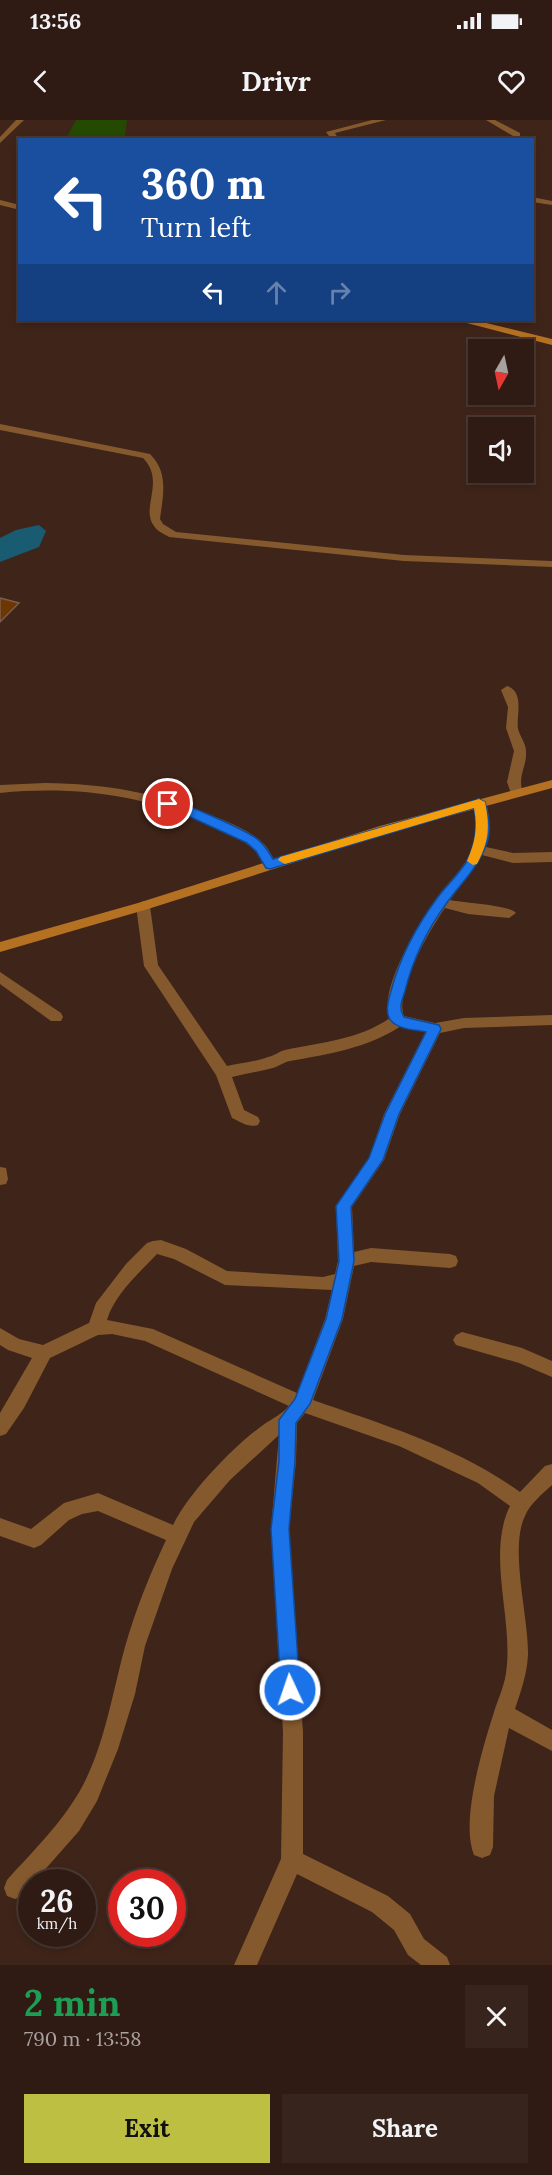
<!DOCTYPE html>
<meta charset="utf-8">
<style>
body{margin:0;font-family:Lora,serif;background:#37241c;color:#f1f3f6;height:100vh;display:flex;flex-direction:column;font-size:22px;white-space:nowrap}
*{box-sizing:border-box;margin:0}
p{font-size:20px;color:#a7a1a0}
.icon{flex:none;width:33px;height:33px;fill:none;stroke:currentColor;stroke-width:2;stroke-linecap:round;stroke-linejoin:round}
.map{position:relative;height:1845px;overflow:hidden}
.side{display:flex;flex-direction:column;background:#2f1b13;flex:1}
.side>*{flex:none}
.hud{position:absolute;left:18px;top:18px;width:516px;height:183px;border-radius:0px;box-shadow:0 3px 9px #0003,0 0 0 2px #4a3933;background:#1a4fa0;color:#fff;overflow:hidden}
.needle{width:39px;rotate:189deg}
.buttons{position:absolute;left:468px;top:219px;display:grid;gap:12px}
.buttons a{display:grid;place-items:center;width:66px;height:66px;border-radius:0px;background:#2f1b13;box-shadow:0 3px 9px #0003,0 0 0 2px #4a3933;font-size:30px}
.speed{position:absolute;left:18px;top:1749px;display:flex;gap:12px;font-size:30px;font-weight:700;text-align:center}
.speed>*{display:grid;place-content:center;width:78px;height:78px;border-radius:50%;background:#2f1b13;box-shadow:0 3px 9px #0003,0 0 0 2px #4a3933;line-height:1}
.speed small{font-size:15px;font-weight:400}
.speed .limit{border:9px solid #d22;background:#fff;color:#111}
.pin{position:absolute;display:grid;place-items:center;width:51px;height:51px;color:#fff;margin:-26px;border:3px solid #fff;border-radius:50%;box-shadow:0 2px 6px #0007}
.me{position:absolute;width:66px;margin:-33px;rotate:357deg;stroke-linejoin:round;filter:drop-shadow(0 0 4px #0008)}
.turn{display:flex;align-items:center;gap:21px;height:126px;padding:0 24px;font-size:27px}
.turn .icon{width:78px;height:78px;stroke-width:2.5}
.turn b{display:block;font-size:42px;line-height:51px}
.lanes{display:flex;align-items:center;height:57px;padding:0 24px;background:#0003;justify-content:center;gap:30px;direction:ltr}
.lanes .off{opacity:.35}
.round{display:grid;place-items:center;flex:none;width:63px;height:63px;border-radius:0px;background:#37241c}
.headline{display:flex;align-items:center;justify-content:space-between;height:102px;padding:0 24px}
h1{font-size:36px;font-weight:800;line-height:45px;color:#1e9e55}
.cta{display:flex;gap:12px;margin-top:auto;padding:12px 24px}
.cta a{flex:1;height:69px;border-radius:0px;background:#bdbf43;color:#111;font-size:24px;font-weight:800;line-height:69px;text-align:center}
.cta a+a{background:#37241c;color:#f1f3f6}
.status{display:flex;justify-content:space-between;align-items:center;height:42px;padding:0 30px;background:#2f1b13;direction:ltr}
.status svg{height:16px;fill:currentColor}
header{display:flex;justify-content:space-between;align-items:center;height:78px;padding:0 24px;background:#2f1b13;font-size:27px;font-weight:800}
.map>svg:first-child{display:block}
.green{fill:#244900}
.water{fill:#195c71}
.building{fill:#6e3702;stroke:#7a5e4b;stroke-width:1.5}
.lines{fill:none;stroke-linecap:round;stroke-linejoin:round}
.street{fill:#84592e;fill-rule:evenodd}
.secondary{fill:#b57122;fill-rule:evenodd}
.route{fill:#1a73e8;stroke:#114b97;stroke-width:1.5}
.slow{fill:#f59e0b}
</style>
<div class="status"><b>13:56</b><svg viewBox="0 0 49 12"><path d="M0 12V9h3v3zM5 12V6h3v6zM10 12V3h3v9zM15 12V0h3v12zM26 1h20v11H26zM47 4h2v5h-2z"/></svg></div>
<header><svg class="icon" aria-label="back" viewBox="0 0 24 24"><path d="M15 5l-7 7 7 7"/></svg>Drivr<svg class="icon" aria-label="heart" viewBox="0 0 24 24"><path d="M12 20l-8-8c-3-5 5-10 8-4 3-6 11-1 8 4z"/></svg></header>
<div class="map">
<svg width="552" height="1845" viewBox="0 0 552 1845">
<rect width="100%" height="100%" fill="#3f2419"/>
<!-- green -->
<polygon class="green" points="76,0 127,0 125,17 119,20 66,19"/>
<!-- water -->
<polygon class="water" points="39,405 46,411 39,427 0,442 0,418 16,410"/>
<!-- building -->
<polygon class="building" points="0,478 19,483 0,502"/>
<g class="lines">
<!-- street -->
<g class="street">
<polygon points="16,0 24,0 0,23 0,17"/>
<polygon points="372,0 386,0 335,13 339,20 332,20 326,12"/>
<polygon points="486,0 495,0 520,13 520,18 505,20 513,16"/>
<polygon points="532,77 552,81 552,85 532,82"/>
<polygon points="0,80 20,85 20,90 0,85"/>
<path d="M 0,304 L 150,334 C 169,353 163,375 160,399 L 163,404 L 176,412 L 404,435 L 552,441 L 552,447 L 404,441 L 169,417 C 164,414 157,411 154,406 C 140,388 166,361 143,338 L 0,310 Z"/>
<path d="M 507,566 C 525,572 516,596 518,609 C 520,616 526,624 526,631 C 527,648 517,655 523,673 L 517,677 L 512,676 L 507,662 L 514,631 L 506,608 L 508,587 L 501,570 Z"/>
<path d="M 45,663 C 106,664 156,672 213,696 C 231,703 251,711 265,725 C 270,731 273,738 277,745 L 270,750 L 265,748 C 262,743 260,737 256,732 C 243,718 222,709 204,702 C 137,674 73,666 0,673 L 0,665 Z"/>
<path d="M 479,678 L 486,682 C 490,698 491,711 486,727 L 513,733 L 552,732 L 552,742 L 513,743 L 482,735 L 450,780 C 464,783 510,785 516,793 L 509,798 L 468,794 L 445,788 C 430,809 394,871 404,896 L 435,903 L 464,898 L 552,895 L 552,905 L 464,908 L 440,913 L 400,994 L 384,1040 L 352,1087 L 354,1132 L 371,1128 L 450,1134 L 456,1136 L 458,1141 L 456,1146 L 450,1148 L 371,1142 L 354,1146 L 343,1199 L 313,1280 C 384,1305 458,1327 520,1372 L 545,1346 L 552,1344 L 552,1365 C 542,1374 530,1384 525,1396 C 509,1428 529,1498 528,1535 C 527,1554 521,1571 515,1589 L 552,1610 L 552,1631 L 509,1608 L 494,1676 L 493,1727 L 490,1735 L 482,1738 L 474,1735 C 460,1701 483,1627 494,1592 C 498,1579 504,1567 506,1553 C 514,1500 486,1435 510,1386 L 478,1363 L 399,1326 L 305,1293 L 297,1303 L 296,1341 L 289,1409 L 303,1612 L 303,1734 L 388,1776 L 410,1794 L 424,1819 L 447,1837 L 450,1845 L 421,1845 L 408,1835 L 394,1810 L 372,1792 L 297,1754 L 257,1845 L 234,1845 L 281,1739 L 283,1612 L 271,1409 L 279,1315 L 230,1360 L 194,1402 L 172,1449 L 145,1526 L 135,1574 L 118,1629 L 97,1681 L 79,1711 L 34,1762 L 32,1762 L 23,1776 L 15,1779 L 7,1776 L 4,1768 L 7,1760 C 33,1731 63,1702 82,1667 C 105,1624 112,1574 125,1527 C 135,1491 150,1454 166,1420 L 98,1391 L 82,1394 L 69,1400 L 41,1425 L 34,1428 L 0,1416 L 0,1398 L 31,1409 L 64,1383 L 98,1373 L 173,1405 C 188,1374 231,1329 259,1308 C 269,1300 280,1296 289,1286 L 145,1221 L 112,1214 L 98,1215 L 50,1238 L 24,1288 L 6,1314 L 0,1316 L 0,1293 L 32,1238 L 8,1230 L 0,1225 L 0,1208 L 19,1219 L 43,1225 L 89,1203 L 96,1183 L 126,1144 L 147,1123 L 153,1121 L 161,1120 L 186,1129 L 227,1151 L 323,1157 L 335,1154 L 338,1141 L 336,1086 L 369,1038 L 384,994 L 426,911 L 401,906 C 368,928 329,934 290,941 C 284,942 279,946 273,948 C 260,951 246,954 232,957 L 244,990 L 258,997 L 260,1001 L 258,1005 C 248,1008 241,1002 232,998 L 216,955 L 144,846 L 136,786 L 143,781 L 150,786 L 158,845 L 227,946 C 240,943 255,942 268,937 C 274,936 278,932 285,930 C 322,922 358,920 390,898 C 377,872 419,803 435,780 C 447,763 465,748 473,728 C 478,712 476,698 472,682 ZM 157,1134 L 174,1139 L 225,1165 L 332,1170 L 325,1199 L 297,1273 L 153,1209 L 107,1200 C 114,1175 140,1152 157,1134 Z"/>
<polygon points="0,852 61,893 63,897 61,901 51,901 0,864"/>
<polygon points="0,1047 6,1048 8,1059 6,1064 0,1065"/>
<polygon points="462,1212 522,1228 552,1241 552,1257 519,1243 456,1225 453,1220 456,1215"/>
</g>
<!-- secondary -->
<g class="secondary">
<polygon points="462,200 474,200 552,219 552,225 463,202"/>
<polygon points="552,660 552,668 390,712 148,789 0,832 0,822 138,783 380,706"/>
</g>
</g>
<!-- route -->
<path class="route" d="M 479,679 L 485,682 C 488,694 491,707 488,719 C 481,745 461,763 446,784 C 427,810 413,839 405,871 C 402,881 398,888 404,897 L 439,905 L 441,909 L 399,994 L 383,1040 L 351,1087 L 354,1141 L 342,1199 L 310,1284 L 296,1303 L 295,1341 L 289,1409 L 300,1570 L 297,1577 L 290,1579 L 284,1577 L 281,1570 L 271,1409 L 279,1341 L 279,1300 L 295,1279 L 326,1199 L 339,1141 L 336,1086 L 369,1038 L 385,994 L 426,912 C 417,910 403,910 395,904 C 383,897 388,881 391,871 C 400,837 417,805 438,777 C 447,765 459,754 467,741 C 476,723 478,707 474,688 L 270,749 L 266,748 L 256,731 L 247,723 L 162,684 L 164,681 C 177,678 242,709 256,718 C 264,723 268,731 273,739 Z"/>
<!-- slow -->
<path class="slow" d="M 479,679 L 485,682 C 490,706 489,722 477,744 L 473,745 L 467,741 C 475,722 478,709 474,688 L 285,744 L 278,740 L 280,737 Z"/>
</svg>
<div class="buttons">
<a><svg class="needle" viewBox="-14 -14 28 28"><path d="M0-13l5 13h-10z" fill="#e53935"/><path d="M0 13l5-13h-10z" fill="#a7a1a0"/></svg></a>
<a><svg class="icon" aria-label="sound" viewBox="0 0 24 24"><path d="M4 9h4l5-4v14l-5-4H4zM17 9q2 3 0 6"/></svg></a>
</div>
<div class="speed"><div>26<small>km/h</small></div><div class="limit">30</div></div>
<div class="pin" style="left:168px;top:684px;background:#d93025"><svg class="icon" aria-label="arrive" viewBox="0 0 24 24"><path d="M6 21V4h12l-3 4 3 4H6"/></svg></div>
<svg class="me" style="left:290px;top:1570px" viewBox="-20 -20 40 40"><circle r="17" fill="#1a73e8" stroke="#fff" stroke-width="3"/><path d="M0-11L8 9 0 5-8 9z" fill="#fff"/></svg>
<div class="hud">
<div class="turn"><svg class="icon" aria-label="left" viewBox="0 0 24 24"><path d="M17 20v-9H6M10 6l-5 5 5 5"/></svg><div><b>360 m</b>Turn left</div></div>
<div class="lanes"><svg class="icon" aria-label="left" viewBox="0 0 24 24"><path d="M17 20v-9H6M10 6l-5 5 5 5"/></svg><svg class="icon off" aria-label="ahead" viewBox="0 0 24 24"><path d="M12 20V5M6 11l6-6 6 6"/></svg><svg class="icon off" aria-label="right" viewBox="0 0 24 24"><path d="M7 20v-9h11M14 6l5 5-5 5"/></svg></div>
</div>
</div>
<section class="side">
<div class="headline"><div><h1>2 min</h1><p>790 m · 13:58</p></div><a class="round"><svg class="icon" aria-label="close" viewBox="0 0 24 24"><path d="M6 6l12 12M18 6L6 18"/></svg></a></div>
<div class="cta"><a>Exit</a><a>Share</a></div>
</section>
